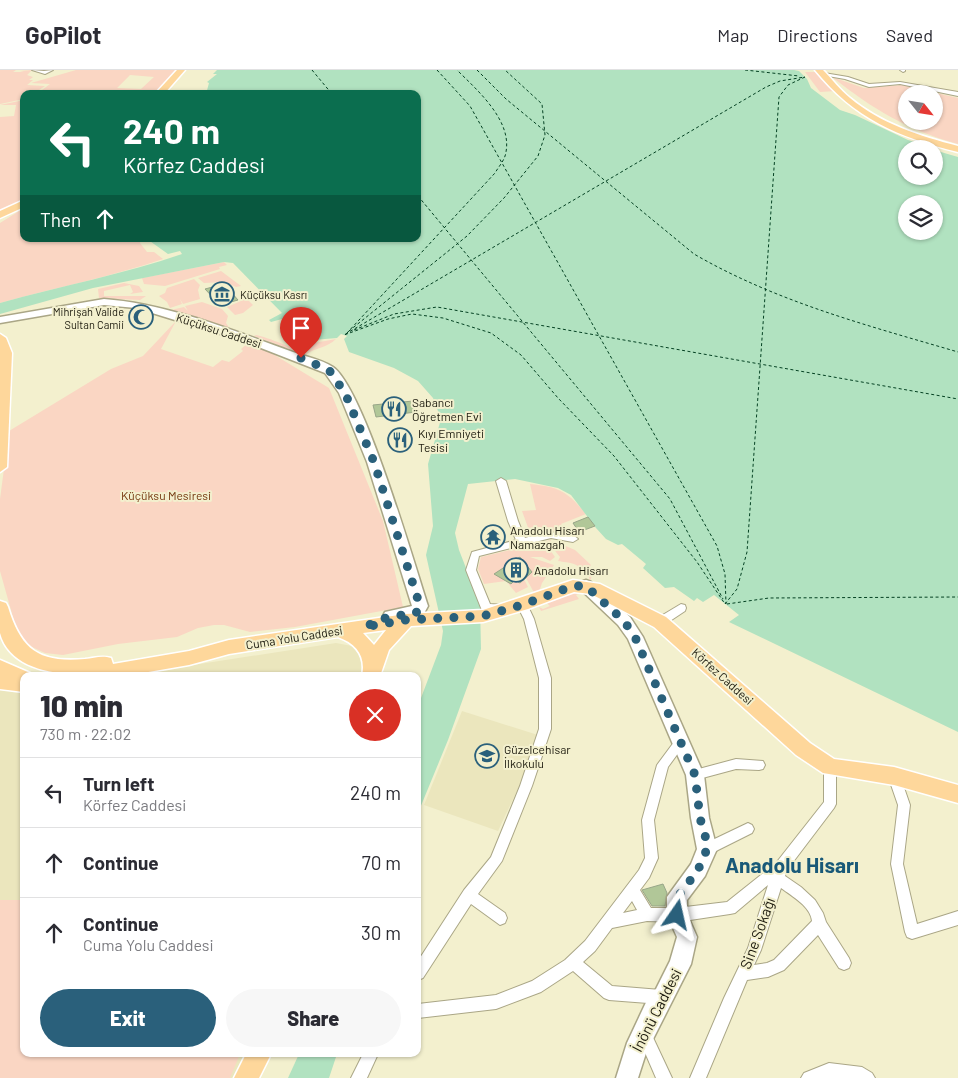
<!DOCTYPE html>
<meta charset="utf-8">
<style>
body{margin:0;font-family:Barlow,sans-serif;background:#f7f7f7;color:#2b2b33;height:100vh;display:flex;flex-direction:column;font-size:19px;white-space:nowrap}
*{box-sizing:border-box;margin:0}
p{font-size:16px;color:#7c7c81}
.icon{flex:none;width:28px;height:28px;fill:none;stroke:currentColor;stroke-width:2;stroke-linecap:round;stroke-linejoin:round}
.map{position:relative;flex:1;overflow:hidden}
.panel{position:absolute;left:20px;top:602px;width:401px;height:385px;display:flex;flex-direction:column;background:#fff;border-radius:10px;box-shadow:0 1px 4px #0004}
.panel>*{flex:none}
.hud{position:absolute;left:20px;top:20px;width:401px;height:152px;border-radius:10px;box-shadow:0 1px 4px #0004;background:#0b6e4f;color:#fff;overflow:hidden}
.needle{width:32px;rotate:120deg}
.buttons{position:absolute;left:898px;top:15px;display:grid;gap:10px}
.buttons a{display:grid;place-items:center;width:45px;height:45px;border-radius:50%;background:#fff;box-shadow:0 1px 4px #0004;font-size:25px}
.pin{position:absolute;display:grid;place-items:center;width:42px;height:42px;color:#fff;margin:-51px -21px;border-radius:50% 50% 50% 0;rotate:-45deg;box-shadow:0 0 5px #0007}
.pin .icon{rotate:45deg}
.me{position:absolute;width:55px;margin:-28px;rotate:11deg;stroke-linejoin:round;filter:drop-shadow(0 0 4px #0008)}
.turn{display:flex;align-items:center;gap:18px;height:105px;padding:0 20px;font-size:22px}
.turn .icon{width:65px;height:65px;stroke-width:2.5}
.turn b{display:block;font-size:35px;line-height:42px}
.then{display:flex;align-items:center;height:48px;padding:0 20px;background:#0003;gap:10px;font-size:19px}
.round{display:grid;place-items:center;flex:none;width:52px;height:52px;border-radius:26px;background:#f7f7f7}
.headline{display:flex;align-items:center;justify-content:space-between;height:85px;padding:0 20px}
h1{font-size:30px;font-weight:800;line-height:38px}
.primary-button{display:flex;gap:10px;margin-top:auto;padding:10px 20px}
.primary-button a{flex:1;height:58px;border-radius:30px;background:#2a607b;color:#fff;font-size:20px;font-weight:800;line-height:58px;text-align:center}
.primary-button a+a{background:#f7f7f7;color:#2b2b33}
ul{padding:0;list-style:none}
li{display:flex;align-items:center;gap:15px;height:70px;padding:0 20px;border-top:1px solid #e1e1e2}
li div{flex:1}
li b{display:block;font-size:19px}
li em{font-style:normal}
header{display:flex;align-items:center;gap:30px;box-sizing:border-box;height:70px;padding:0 25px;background:#fff;border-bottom:1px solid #e1e1e2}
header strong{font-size:24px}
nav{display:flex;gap:28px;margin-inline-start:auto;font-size:18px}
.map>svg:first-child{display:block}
.built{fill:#ebe6bd}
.green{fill:#fad6c3;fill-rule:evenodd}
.water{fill:#b1e2c0;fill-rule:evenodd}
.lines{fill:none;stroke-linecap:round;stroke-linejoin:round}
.ferry{stroke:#044122;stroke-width:1;stroke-dasharray:3 2.5;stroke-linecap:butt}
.building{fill:#b1c798;stroke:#98a689}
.street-casing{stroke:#aaa686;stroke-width:2}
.secondary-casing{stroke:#aaa686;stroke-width:3}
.primary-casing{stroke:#fff;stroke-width:3}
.street{fill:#fff;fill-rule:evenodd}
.secondary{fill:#fff;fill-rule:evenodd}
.primary{fill:#fed79b;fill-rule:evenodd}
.route{stroke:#2a607b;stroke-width:9;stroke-dasharray:0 16.2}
.labels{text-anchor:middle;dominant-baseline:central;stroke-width:4;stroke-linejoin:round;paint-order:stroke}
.far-poi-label{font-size:11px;fill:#1c1a0e;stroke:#f3f0ce;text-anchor:start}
.street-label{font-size:12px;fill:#1c1a0e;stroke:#f3f0ce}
.poi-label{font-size:12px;fill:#1c1a0e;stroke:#f3f0ce;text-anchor:start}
.park-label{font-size:12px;fill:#74370f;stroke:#f3f0ce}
.near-street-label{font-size:15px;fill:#1c1a0e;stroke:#f3f0ce}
.near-district-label{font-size:21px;font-weight:bold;fill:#195978;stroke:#f3f0ce}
</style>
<header>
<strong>GoPilot</strong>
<nav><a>Map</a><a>Directions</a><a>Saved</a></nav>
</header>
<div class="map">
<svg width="958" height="1008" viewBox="0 0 958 1008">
<rect width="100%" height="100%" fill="#f3f0ce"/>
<!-- built -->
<g class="built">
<polygon points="336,573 352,576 362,583 365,606 122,606"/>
<polygon points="0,619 24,619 24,984 244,984 234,1008 0,1008"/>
<polygon points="462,641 538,665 523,708 498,761 424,735"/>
</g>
<!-- green -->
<g class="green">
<polygon points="0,0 16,0 13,2 24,2 20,1 32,0 27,5 33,7 29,10 33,10 27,15 45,16 39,20 41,24 24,24 24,29 0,34"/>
<path d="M 76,0 L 178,0 L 155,24 L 45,24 L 42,20 L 50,14 L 31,13 ZM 130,5 L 154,7 L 141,19 L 117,18 Z"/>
<polygon points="805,2 819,2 836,21 820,22"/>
<path d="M 832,7 L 864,18 L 902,15 L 958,28 L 958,74 C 907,60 873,39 832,7 ZM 906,24 L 934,24 L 934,51 L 906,51 Z"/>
<polygon points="24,30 24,131 0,143 0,47 14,46 16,35 0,35"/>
<path d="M 24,138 L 21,142 L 24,143 L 24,169 L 141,169 L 140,173 L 147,182 L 154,182 L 163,189 C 110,207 54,218 0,233 L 0,153 Z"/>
<polygon points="224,192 227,195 219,197 220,199 165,216 144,214 142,208"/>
<polygon points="221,201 241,216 236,217 225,212 204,213 198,208"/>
<polygon points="194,209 200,215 198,220 200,229 183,234 180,229 182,234 170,238 167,232 159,226 165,223 167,218"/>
<polygon points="124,213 139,216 143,222 130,224 133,222 130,215 104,221 104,226 146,226 140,230 99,228 98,219"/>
<polygon points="244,220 247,223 245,227 253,235 243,243 235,245 227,237 241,231 243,227 239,221"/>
<polygon points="202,232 222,239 228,246 226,253 230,259 201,251 195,246 200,251 171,240 184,237 188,241 185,236"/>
<polygon points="176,251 161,279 213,297 222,290 229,292 243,281 241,279 248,273 268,281 329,318 383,451 403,537 295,557 250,562 224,555 214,555 198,558 177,567 118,574 63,585 45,583 32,577 18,565 0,501 0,429 9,361 111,299 143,286"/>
<path d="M 256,265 C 267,267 297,279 304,285 L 309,281 L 298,278 L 303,275 L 336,269 C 327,278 314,278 305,285 L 254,266 Z"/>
<path d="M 530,414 C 559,417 567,421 586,444 L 561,454 L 566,462 L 530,463 L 522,441 L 536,440 Z"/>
<polygon points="551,470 548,477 555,487 550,491 542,487 530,487 554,495 542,513 537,528 526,508 524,509 528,517 516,523 506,511 484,514 478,499 481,487"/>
<path d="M 554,471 L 575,480 L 591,495 L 589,498 L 593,503 L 590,511 L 588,504 L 583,503 C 579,492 569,493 558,491 L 560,487 L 552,477 Z"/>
<polygon points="570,521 578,524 576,525 579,529 541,541 539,537 543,539 550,536 544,530"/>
<polygon points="0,830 24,830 24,984 240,984 230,1008 0,1008"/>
</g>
<!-- water -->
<g class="water">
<path d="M 217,0 L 794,0 L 799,1 L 807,9 L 811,18 L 840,40 L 855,45 L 908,70 L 934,78 L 906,79 L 906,106 L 934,106 L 934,80 L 958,87 L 958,662 L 729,552 L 739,545 L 714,525 L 703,532 L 697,528 L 694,531 L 674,517 L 665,518 L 643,498 L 646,494 L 622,474 L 618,475 L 606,469 L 596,458 L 571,425 L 558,418 L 515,409 L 468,414 L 455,463 L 459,480 L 480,534 L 481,579 L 448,670 L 418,743 L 418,636 L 441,575 L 443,561 L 426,485 L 433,456 L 428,394 L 441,349 L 433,328 L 418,311 L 394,298 L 349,282 L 344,269 L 347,266 L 341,264 L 337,268 L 313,270 L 300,274 L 293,271 L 313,255 L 310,254 L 290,269 L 282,261 L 291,257 L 282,249 L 271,252 L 269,250 L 282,243 L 233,193 L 224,192 L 93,218 L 0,244 L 0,233 C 61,216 124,204 182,184 L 180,181 L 168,184 L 147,169 L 418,169 L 418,24 L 206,24 L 209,13 L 207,12 L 217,4 L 213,4 ZM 906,134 L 934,134 L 934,161 L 906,161 Z"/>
<polygon points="299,984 337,984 329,1008 288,1008"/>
</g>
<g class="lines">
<!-- ferry -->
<g class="ferry">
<polyline points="312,0 332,24"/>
<polyline points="437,0 470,36 717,476 725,504 726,534"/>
<path d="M 477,0 L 506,29 L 694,184 C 777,232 866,255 958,282"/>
<polyline points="745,0 799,6"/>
<polygon points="805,7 788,15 779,27 747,482 737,519 725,534 697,492 614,386 558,328 521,285 491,263 443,248 412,244 388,249 344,265 766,17 780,11"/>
<polyline points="418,126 670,429 723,529"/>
<polyline points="354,260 394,244 437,237 958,329"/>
<polyline points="349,261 467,166 504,128 538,86 545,65 542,34 505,0"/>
<path d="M 347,263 L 495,103 C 499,96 505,90 506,82 C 512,50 477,20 457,0"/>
<polyline points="727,534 769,528 958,527"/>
</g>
</g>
<!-- building -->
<g class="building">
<polygon points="224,214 238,230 220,235 205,219"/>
<polygon points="413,331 416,342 376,347 373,335"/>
<polygon points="588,447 595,456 579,462 573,453"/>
<polygon points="520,487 532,502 520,513 515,510 511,514 494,504"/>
<polygon points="663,814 667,823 665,836 652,836 642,820"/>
</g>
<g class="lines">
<!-- street casing -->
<g class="street-casing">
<g id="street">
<polygon points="32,0 44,1 53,0 45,4"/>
<polygon points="900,0 905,0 905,1 903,2"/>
<polygon points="824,3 848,7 869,14 900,12 958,22 958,26 900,14 869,17 845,9 822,5"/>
<path d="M 501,408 L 506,411 L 518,451 L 525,468 C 540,464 566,457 578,469 L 573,472 L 551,468 L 479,486 L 476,500 L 490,534 L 505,535 L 506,538 L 505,541 C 498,543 489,543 482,541 L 481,538 L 466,500 L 472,482 L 516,470 L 508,451 L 496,411 Z"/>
<polygon points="522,531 526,532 534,549 551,608 551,659 532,716 502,791 478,824 505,843 507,848 505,853 500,855 471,834 423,908 418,910 418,891 464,820 491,787 520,716 539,659 539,608 524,549 517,535 518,532"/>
<polygon points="681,534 685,535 686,538 685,541 664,555 656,555 655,552 656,549"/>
<path d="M 681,666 L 685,668 L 687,671 L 668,697 L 654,750 L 658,788 L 649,808 L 640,820 L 651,838 L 677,838 L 727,832 L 776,793 L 824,732 L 824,697 L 826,693 L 830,692 L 834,693 L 836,697 L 836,734 L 834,738 L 787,800 L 785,806 L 801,817 L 815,830 L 823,843 L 826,852 L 849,888 L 851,893 L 849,898 L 844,900 L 839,898 L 818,865 L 784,900 L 768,907 L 747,910 L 706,1008 L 690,1008 L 724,928 L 748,878 L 768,815 L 735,843 L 730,844 L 677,852 L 647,851 L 612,858 L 595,881 L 583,892 L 612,916 L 661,920 L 666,922 L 668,927 L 666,932 L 661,934 L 609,930 L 604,928 L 573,901 L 541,922 L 496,939 L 418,948 L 418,934 L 496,925 L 532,911 L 565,890 L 585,871 L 639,800 L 645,788 L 642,750 L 657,695 L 677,668 ZM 781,818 C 792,826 811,837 812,851 L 774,890 L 767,893 L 754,895 L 761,880 ZM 632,831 L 637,840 L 623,843 Z"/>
<polygon points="736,689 763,691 765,695 763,699 759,700 736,699 695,710 691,709 689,705 691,701 695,700"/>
<polygon points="894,701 898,702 900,706 910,735 903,794 917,854 958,841 958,855 912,869 907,867 905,862 891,794 898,735 888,706 890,702"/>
<polygon points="748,753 752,755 754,759 752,763 712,783 707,785 702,783 701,779 702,775"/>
<polygon points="644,957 649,959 672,1008 656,1008 637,964 639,959"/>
<polygon points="363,984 378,984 367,1008 351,1008"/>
<polygon points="829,993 862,997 872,1003 875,1008 801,1008 804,1003"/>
</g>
</g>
<!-- secondary casing -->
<g class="secondary-casing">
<g id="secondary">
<path d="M 104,229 C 167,234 230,259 290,281 C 303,286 321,289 333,297 C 364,319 414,493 428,536 L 422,547 L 391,552 L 385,550 L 383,546 L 385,542 L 412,536 L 367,392 L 339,323 L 325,303 L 243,271 L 136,238 L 104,235 L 0,253 L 0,247 Z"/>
<polygon points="586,510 591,512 630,547 643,567 704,705 709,748 717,779 705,806 687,830 687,844 697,867 691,894 646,983 638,1008 616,1008 627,973 649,926 656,919 670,891 677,867 667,845 667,827 691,794 697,779 691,748 686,705 628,569 618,555 581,520 578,516 581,512"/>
</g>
</g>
<!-- primary casing -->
<g class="primary-casing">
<g id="primary">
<polygon points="177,0 185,0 164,24 155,24"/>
<path d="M 815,0 L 823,0 C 832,9 840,20 850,28 C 881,54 920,66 958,76 L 958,82 C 898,67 855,49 815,0 Z"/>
<polygon points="24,130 24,137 0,148 0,141"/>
<polygon points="0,264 6,268 12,283 7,397 0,402"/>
<path d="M 573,510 L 600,514 L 666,547 L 810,673 L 834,689 L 894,697 L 958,715 L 958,733 L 894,715 L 823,703 L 796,685 L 654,557 L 591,524 L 574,522 L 528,539 L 483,552 L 411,556 L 389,580 L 380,606 L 362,606 C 366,586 357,574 338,567 L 229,584 L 189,595 L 125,606 L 77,606 L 78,603 C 49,605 9,596 0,563 C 0,553 0,540 0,531 L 6,533 L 8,537 C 21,580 39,593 85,589 C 94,588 102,585 111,588 L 113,594 L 189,581 L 229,570 L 406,544 L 483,540 ZM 386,560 L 374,575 L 363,563 Z"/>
<polygon points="0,590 30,603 32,606 24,606 24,622 0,619"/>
<polygon points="246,984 271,984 259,1008 234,1008"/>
</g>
</g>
<!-- street -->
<use href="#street" class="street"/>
<!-- secondary -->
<use href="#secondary" class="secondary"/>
<!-- primary -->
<use href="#primary" class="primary"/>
</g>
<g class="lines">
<!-- route -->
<polyline class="route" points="301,288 329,300 345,323 374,392 420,536 416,543 388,547 364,557 406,550 483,546 522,535 573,516 586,516 624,551 635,567 695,705 700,748 706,769 707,779 698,800 677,828 677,845"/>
</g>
<!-- icons -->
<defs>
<g id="museum-ring" transform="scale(1.25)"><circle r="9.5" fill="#f3f0ce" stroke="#2a607b" stroke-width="1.5"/><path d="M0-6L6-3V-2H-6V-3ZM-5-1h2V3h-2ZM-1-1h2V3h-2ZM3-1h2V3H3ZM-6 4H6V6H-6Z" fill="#2a607b"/></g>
<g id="mosque-ring" transform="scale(1.25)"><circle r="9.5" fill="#f3f0ce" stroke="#2a607b" stroke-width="1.5"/><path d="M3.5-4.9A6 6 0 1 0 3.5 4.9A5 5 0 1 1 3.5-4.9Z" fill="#2a607b"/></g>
<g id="restaurant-ring" transform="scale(1.25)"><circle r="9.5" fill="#f3f0ce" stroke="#2a607b" stroke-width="1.5"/><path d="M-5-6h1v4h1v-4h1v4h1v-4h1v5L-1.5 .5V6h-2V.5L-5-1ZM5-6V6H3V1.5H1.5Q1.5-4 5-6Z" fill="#2a607b"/></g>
<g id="temple-ring" transform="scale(1.25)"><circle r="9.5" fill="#f3f0ce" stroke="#2a607b" stroke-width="1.5"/><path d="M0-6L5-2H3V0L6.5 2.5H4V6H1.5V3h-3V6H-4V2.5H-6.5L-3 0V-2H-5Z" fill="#2a607b"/></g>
<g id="building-ring" transform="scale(1.25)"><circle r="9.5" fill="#f3f0ce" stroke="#2a607b" stroke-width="1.5"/><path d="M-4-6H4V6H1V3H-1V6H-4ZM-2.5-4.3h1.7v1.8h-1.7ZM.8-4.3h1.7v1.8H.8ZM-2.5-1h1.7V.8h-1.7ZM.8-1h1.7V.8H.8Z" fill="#2a607b"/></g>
<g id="school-ring" transform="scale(1.25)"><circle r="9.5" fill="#f3f0ce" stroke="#2a607b" stroke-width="1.5"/><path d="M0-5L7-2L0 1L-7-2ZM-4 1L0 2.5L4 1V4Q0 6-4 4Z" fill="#2a607b"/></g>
</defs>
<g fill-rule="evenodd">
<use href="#museum-ring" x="222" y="224"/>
<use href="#mosque-ring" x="141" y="247"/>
<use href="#restaurant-ring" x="394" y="339"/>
<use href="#restaurant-ring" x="400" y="370"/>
<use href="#temple-ring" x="493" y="467"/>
<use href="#building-ring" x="516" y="500"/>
<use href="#school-ring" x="487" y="686"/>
</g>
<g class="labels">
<!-- far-poi labels -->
<g class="far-poi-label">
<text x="240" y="224">Küçüksu Kasrı</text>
<text x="124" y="241" text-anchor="end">Mihrişah Valide<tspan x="124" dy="13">Sultan Camii</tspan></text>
</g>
<!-- street labels -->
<g class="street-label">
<text transform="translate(219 260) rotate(18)">Küçüksu Caddesi</text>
<text transform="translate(294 567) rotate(-9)">Cuma Yolu Caddesi</text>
<text transform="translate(723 606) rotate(42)">Körfez Caddesi</text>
</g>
<!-- poi labels -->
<g class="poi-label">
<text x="412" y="332">Sabancı<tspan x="412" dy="14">Öğretmen Evi</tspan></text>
<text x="418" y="363">Kıyı Emniyeti<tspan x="418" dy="14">Tesisi</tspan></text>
<text x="510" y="460">Anadolu Hisarı<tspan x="510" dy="14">Namazgah</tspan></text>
<text x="534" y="500">Anadolu Hisarı</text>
<text x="504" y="679">Güzelcehisar<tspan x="504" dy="14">İlkokulu</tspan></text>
</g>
<!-- park labels -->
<g class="park-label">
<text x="166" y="425">Küçüksu Mesiresi</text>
</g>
<!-- near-street labels -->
<g class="near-street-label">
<text transform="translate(757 863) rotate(-70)">Sine Sokağı</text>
<text transform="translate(656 940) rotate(-63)">İnönü Caddesi</text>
</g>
<!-- near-district labels -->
<g class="near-district-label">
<text x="792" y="794">Anadolu Hisarı</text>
</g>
</g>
</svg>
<div class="buttons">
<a><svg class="needle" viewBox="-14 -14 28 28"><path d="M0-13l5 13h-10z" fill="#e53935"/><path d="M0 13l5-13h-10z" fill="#7c7c81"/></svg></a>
<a><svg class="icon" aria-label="search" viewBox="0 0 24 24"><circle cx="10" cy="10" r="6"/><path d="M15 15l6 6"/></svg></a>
<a><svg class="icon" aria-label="layers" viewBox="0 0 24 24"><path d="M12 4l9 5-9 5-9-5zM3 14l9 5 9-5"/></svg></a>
</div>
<div class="pin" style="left:301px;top:288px;background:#d93025"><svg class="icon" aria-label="arrive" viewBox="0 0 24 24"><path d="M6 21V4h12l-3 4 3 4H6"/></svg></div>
<svg class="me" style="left:677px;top:845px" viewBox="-20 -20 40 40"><path d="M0-17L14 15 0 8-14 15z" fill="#2a607b" stroke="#fff" stroke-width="4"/></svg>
<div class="hud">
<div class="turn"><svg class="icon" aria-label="left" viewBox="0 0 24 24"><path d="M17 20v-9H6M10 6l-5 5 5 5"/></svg><div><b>240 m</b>Körfez Caddesi</div></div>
<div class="then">Then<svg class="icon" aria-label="ahead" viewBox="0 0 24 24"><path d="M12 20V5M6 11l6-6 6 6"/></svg></div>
</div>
<section class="panel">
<div class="headline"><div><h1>10 min</h1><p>730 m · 22:02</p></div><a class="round" style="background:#d93025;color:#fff"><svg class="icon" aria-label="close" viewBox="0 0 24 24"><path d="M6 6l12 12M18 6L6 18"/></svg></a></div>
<ul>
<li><svg class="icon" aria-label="left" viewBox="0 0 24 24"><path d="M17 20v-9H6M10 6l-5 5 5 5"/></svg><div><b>Turn left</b><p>Körfez Caddesi</p></div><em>240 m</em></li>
<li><svg class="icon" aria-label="ahead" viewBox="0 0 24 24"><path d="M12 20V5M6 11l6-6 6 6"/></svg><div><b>Continue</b></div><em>70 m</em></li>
<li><svg class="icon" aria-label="ahead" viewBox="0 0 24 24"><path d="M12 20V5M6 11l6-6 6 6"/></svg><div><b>Continue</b><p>Cuma Yolu Caddesi</p></div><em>30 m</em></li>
</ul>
<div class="primary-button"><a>Exit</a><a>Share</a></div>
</section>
</div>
